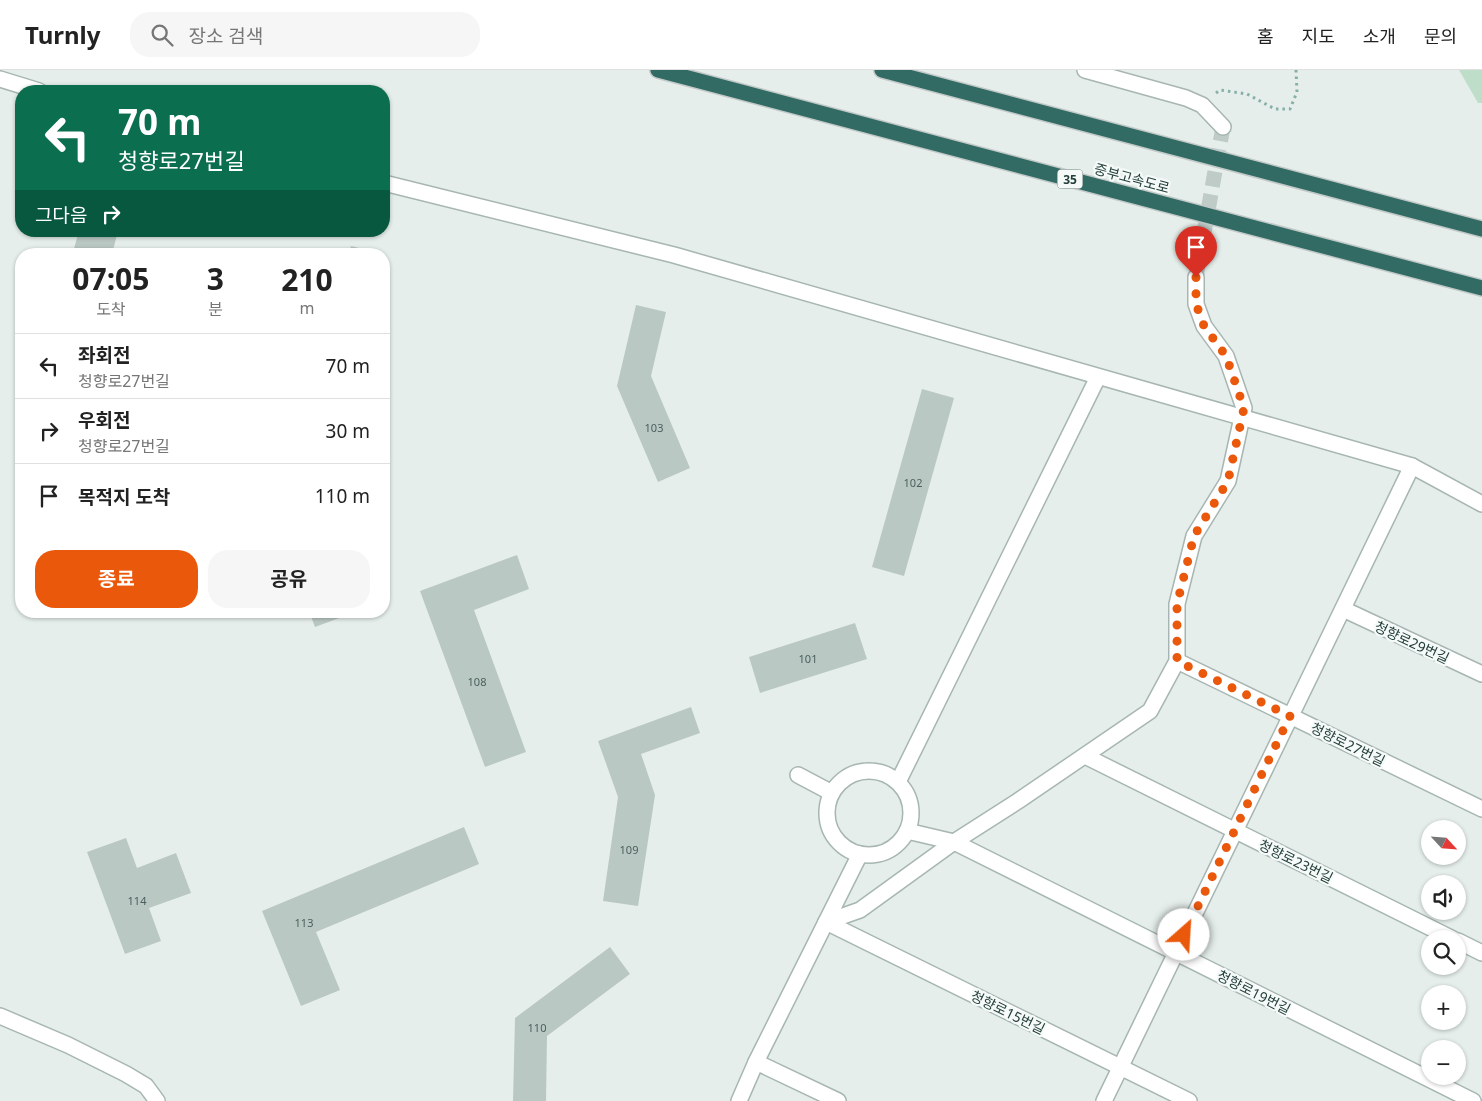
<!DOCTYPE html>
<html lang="ko">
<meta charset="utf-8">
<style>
body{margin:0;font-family:"Noto Sans","Noto Sans KR",sans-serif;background:#f6f6f6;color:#222;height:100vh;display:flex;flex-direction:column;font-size:19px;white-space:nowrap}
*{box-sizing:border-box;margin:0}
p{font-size:16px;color:#767676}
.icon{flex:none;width:28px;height:28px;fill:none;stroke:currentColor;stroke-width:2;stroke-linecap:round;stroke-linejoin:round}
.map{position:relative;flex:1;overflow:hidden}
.side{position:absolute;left:15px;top:178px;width:375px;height:370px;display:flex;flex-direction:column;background:#fff;border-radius:20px;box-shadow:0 1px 4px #0004}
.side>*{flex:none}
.guide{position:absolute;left:15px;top:15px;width:375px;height:152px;border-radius:20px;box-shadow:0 1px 4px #0004;background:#0b6e4f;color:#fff;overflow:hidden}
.needle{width:32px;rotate:116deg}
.buttons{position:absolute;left:1421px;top:750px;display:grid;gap:10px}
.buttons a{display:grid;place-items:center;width:45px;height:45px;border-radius:50%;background:#fff;box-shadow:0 1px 4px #0004;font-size:25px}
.pin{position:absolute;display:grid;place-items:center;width:42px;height:42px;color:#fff;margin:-51px -21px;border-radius:50% 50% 50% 0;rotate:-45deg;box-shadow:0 0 5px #0007}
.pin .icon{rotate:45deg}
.me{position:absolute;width:55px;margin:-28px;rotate:26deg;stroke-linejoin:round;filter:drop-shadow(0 0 4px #0008)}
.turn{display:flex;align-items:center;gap:18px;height:105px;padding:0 20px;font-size:22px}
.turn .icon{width:65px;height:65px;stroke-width:2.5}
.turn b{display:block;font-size:35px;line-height:42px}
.then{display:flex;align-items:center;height:48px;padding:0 20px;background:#0003;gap:10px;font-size:19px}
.eta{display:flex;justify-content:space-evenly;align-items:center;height:85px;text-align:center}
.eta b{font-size:30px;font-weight:700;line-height:35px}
.action{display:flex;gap:10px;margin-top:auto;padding:10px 20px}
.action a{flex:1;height:58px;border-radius:20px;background:#ea580c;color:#fff;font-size:20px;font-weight:700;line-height:58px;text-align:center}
.action a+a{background:#f6f6f6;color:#222}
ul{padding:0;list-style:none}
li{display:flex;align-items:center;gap:15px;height:65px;padding:0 20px;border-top:1px solid #e0e0e0}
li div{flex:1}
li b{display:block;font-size:19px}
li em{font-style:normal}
header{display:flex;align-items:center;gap:30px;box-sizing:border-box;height:70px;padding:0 25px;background:#fff;border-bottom:1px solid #e0e0e0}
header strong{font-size:24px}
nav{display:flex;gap:28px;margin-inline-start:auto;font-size:18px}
.search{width:350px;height:45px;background:#f6f6f6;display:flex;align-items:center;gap:12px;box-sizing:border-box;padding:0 18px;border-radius:20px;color:#767676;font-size:19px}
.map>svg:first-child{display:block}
.green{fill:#bfdeca}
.building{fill:#bac8c4}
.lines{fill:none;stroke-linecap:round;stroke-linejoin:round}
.minor-tunnel{stroke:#becbc7;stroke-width:15;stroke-dasharray:15 8;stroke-linecap:butt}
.minor-casing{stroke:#a7b6b2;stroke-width:18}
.tertiary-casing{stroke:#a7b6b2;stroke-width:18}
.motorway-casing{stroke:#c2c9c8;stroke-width:18}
.path{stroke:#86b0a7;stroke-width:3;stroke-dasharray:2.5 4;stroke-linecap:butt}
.minor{stroke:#fff;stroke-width:15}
.tertiary{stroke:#fff;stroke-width:15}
.motorway{stroke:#316b64;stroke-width:15}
.route{stroke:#ea580c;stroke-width:9;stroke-dasharray:0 16.2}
.labels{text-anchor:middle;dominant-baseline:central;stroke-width:4.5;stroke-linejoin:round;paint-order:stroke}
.number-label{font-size:11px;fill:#4a615d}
.shield{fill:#f5faf8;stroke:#637774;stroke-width:1}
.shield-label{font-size:12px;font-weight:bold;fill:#243f3b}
.street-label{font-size:14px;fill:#243f3b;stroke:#f5faf8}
</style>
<header>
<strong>Turnly</strong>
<div class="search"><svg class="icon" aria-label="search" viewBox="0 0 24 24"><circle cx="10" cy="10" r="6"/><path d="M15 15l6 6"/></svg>장소 검색</div>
<nav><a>홈</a><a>지도</a><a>소개</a><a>문의</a></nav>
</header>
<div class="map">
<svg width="1482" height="1031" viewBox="0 0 1482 1031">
<rect width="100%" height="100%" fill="#e5eeea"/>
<!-- green -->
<polygon class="green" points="1459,0 1482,0 1482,33 1478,33"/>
<!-- building -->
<g class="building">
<polygon points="79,161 118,161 112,184 79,184 73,182"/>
<polygon points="351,176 379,183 379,184 349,184"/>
<polygon points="636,235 666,242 651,306 690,398 658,412 617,316"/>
<polygon points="922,319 954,328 904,506 872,497"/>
<polygon points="517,485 529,519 474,540 526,682 485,697 420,521"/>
<polygon points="309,541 358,541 315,557"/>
<polygon points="855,553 867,589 760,623 749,587"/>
<polygon points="691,637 700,663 641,684 655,725 638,836 603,831 618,727 598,671"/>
<polygon points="464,757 479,794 316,862 340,920 301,936 262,841"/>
<polygon points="126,768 137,798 176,783 191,823 149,838 161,871 125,884 87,782"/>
<polygon points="610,877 630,904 547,966 546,1031 513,1031 515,948"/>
</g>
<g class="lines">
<!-- minor-tunnel -->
<polyline class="minor-tunnel" points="1196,207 1223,57"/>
<!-- minor casing -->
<g class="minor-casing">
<g id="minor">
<polyline points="1085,0 1186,28 1202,35 1223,57"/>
<polyline points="0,9 39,21"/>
<polyline points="384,113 674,185 1412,396 1482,434"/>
<polyline points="1343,539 1482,604"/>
<polyline points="1177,591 1482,739"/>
<polyline points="1085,686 1453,869"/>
<polyline points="798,705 832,723"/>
<polyline points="907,761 954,772 1473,1031"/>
<polyline points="826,852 860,840 954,772 1018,731 1150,641 1177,591 1177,534 1194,466 1228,411 1244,338 1226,286 1204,256 1196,234 1196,207"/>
<polyline points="826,852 1189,1031"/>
<polyline points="1458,871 1482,883"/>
<polyline points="0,946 68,975 126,1004 146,1016 157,1031"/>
<polyline points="756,992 838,1031"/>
<polyline points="1104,1031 1412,396"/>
</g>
</g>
<!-- tertiary casing -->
<g class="tertiary-casing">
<g id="tertiary">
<circle cx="869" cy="743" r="42"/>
<polyline points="898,712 1098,307"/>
<polyline points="739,1031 756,992 860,784"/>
</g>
</g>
<!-- motorway casing -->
<g class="motorway-casing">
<g id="motorway">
<polyline points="658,0 1482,218"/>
<polyline points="882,0 1482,159"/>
</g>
</g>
<!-- path -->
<polyline class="path" points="1216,23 1220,20 1247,24 1275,39 1290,39 1297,22 1296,0"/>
<!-- minor -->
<use href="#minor" class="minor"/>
<!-- tertiary -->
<use href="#tertiary" class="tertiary"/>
<!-- motorway -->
<use href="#motorway" class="motorway"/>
</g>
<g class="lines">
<!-- route -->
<polyline class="route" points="1184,865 1290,646 1177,591 1177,534 1194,466 1228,411 1244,338 1226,286 1204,256 1196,234 1196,207"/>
</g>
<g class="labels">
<!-- number labels -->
<g class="number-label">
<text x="654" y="357">103</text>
<text x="913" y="412">102</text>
<text x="808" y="588">101</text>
<text x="477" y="611">108</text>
<text x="629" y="779">109</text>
<text x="137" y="830">114</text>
<text x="304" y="852">113</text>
<text x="537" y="957">110</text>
</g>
<!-- shield labels -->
<rect class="shield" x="1057.5" y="99.5" width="25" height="19" rx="4"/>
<g class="shield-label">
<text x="1070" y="109">35</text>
</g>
<!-- street labels -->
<g class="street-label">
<text transform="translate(1132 108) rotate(15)">중부고속도로</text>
<text transform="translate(1412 572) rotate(25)">청향로29번길</text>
<text transform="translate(1348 674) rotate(26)">청향로27번길</text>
<text transform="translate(1296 791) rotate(26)">청향로23번길</text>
<text transform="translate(1254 922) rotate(27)">청향로19번길</text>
<text transform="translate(1008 942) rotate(26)">청향로15번길</text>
</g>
</g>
</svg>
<div class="buttons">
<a><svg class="needle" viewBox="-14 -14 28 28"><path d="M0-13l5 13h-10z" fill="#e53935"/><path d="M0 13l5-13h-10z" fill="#767676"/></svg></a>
<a><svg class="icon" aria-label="sound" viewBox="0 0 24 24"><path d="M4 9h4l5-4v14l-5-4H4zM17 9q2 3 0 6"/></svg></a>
<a><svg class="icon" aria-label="search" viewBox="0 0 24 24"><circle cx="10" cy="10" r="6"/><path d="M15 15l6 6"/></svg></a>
<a>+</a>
<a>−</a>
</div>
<div class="pin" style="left:1196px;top:207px;background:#d93025"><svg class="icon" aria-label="arrive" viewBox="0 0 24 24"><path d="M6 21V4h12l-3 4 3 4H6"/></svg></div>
<svg class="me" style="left:1184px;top:865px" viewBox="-20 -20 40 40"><circle r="19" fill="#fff"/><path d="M0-13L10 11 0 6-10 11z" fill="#ea580c"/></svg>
<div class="guide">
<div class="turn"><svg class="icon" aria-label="left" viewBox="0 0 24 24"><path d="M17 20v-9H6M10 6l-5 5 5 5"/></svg><div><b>70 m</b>청향로27번길</div></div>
<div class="then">그다음<svg class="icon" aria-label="right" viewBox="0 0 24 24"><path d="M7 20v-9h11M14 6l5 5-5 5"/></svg></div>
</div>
<section class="side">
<div class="eta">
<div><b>07:05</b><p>도착</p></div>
<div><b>3</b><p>분</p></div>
<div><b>210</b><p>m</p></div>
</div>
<ul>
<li><svg class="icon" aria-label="left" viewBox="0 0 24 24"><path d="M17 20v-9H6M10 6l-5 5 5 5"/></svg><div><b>좌회전</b><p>청향로27번길</p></div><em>70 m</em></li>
<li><svg class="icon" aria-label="right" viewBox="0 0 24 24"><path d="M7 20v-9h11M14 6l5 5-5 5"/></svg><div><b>우회전</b><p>청향로27번길</p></div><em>30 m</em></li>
<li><svg class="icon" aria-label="arrive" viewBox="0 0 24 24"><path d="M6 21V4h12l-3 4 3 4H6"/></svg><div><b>목적지 도착</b></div><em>110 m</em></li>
</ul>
<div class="action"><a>종료</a><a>공유</a></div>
</section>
</div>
